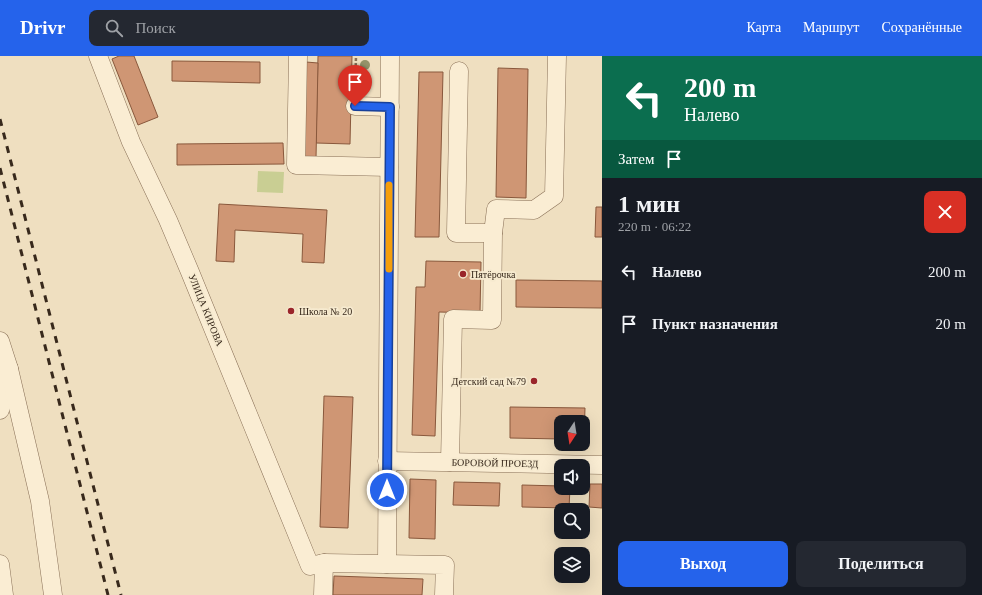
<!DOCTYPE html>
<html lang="ru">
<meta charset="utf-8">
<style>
body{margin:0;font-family:"Times New Roman",serif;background:#242831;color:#f1f3f6;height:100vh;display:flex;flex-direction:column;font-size:15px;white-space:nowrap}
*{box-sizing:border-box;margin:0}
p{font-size:13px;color:#9ea1a6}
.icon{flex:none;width:22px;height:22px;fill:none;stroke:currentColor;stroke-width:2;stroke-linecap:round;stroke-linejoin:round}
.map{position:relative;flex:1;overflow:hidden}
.panel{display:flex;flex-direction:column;background:#171b24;width:380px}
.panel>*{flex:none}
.guide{background:#0b6e4f;color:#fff;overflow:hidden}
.needle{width:26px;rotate:192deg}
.tools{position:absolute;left:554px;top:359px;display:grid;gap:8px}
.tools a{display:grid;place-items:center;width:36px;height:36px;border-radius:8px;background:#171b24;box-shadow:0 4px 16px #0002;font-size:20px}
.pin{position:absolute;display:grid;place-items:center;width:34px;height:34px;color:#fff;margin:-41px -17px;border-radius:50% 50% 50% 0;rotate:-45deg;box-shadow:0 0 4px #0007}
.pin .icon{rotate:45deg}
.me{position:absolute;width:44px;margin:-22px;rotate:0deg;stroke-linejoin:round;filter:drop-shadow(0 0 3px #0008)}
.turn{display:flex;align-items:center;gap:14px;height:84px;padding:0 16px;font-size:18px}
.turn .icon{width:52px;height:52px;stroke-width:2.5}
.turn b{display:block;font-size:28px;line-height:34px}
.then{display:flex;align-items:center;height:38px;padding:0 16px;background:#0003;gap:8px;font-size:15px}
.round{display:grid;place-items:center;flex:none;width:42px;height:42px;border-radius:8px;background:#242831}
.head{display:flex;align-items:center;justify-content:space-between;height:68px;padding:0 16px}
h1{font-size:24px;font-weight:800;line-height:30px}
.action{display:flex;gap:8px;margin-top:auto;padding:8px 16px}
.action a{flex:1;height:46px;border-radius:8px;background:#2563eb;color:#fff;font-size:16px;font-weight:800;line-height:46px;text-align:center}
.action a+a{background:#242831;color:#f1f3f6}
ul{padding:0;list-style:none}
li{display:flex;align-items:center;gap:12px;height:52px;padding:0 16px}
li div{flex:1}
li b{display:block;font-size:15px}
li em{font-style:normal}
header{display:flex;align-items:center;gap:24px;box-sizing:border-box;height:56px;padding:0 20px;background:#2563eb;color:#fff}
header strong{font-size:19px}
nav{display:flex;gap:22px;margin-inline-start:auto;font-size:14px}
.search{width:280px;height:36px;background:#242831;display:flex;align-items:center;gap:10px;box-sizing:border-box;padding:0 14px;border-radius:8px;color:#9ea1a6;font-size:15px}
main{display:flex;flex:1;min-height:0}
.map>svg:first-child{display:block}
.green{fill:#c9ce93}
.building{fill:#cf9674;stroke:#89583c}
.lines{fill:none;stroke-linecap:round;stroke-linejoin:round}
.minor-casing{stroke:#897057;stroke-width:19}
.path{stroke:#897057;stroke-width:2.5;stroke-dasharray:3 2;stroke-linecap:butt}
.minor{stroke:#faedd3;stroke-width:18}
.rail{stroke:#38291c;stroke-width:3;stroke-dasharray:7 7;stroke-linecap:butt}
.tree{fill:#949369}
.route-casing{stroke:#184099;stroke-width:10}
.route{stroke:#2563eb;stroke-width:7}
.slow{stroke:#f59e0b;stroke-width:7}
.poi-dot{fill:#9a252a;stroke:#f6eacf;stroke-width:1.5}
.labels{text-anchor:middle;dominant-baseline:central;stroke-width:3.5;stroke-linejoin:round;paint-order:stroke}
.poi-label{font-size:10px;fill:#38291c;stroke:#f6eacf;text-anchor:start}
.street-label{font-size:10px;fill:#38291c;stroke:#f6eacf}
</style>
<header>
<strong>Drivr</strong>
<div class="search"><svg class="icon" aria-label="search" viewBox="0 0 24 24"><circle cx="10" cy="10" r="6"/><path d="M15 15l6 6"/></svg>Поиск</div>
<nav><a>Карта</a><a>Маршрут</a><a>Сохранённые</a></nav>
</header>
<main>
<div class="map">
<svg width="602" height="539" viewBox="0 0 602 539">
<rect width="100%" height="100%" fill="#efdfc0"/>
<!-- green -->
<polygon class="green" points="258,115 284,116 283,137 257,136"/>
<!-- building -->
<g class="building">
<polygon points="119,0 134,0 158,61 138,69 112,3"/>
<polygon points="318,0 352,0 350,88 316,87"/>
<polygon points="172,5 260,6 260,27 172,25"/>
<polygon points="306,6 318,7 316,102 304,102"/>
<polygon points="498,12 528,13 526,142 496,141"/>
<polygon points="419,16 443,16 439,181 415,181"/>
<polygon points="283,87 284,108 177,109 177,88"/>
<polygon points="219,148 327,154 324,207 302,206 303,178 235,174 234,206 216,205"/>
<polygon points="596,151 602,151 602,181 595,181"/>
<polygon points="426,205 481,206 480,257 439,256 435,380 412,379 416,231 425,231"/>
<polygon points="516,224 602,225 602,252 516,251"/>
<polygon points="324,340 353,341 348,472 320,471"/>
<polygon points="510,351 585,352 584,383 583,383 583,366 561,366 561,383 510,382"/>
<polygon points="410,423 436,424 435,483 409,482"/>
<polygon points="454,426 500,427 499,450 453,449"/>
<polygon points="590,428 602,428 602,452 589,451"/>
<polygon points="522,429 561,430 561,432 570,432 569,452 522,451"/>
<polygon points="334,520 423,523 422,539 333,539"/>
</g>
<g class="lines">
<!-- minor casing -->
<g class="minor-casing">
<g id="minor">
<polyline points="98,0 131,86 168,164 190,216 310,510 324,507 445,509 444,539"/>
<polyline points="298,0 296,109 389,111"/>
<polyline points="355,50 390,51"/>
<polyline points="493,177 496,153 534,154 554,140 557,0"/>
<polyline points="0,285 9,313 0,354"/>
<polyline points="9,313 40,445 53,539"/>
<polyline points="387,405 602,409"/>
<polyline points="450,406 453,263 492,264 493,177 456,177 459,15"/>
<polyline points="0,508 4,539"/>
<polyline points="387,508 390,0"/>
<polyline points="323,539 324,507"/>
</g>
</g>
<!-- path -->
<polyline class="path" points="355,35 356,0"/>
<!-- minor -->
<use href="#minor" class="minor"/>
<!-- rail -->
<g class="rail">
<polyline points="0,63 121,539"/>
<polyline points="0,112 108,539"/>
</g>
</g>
<!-- trees -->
<g class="tree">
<circle cx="365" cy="9" r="5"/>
<circle cx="364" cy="19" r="5"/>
<circle cx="363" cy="31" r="5"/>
</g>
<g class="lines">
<!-- route casing -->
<g class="route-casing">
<polyline id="route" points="355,50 390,51 387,434"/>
</g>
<!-- route -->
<use href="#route" class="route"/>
<!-- slow -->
<polyline class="slow" points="389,213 389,129"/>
</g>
<!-- markers -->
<g class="poi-dot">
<circle cx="463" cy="218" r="4"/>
<circle cx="291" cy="255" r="4"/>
<circle cx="534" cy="325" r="4"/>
</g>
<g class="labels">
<!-- poi labels -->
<g class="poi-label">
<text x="471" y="218">Пятёрочка</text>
<text x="299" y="255">Школа № 20</text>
<text x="526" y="325" text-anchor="end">Детский сад №79</text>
</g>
<!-- street labels -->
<g class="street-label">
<text transform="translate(206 254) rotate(68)">УЛИЦА КИРОВА</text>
<text transform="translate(495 407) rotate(1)">БОРОВОЙ ПРОЕЗД</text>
</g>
</g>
</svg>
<div class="tools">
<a><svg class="needle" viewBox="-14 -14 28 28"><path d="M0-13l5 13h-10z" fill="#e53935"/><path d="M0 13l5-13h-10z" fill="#9ea1a6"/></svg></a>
<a><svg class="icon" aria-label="sound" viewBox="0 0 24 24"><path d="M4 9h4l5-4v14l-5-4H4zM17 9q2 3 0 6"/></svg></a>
<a><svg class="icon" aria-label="search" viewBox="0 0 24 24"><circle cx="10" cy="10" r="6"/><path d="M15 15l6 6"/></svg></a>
<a><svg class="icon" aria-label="layers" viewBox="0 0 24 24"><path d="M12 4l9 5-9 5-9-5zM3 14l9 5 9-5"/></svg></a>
</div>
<div class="pin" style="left:355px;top:50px;background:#d93025"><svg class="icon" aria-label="arrive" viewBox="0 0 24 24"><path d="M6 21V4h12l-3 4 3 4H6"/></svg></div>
<svg class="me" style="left:387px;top:434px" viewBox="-20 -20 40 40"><circle r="17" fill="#2563eb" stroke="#fff" stroke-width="3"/><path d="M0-11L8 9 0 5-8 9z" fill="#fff"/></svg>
</div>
<section class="panel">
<div class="guide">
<div class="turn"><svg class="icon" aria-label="left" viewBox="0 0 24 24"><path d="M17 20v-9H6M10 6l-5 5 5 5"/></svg><div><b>200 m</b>Налево</div></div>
<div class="then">Затем<svg class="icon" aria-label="arrive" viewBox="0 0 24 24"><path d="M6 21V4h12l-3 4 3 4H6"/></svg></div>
</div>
<div class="head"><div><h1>1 мин</h1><p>220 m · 06:22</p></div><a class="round" style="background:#d93025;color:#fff"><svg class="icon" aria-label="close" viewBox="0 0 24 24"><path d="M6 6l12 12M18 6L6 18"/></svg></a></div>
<ul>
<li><svg class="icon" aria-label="left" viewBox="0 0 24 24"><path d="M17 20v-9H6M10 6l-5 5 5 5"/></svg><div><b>Налево</b></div><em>200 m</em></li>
<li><svg class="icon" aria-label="arrive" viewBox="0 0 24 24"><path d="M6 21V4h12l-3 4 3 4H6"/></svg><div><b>Пункт назначения</b></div><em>20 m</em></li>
</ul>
<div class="action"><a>Выход</a><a>Поделиться</a></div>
</section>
</main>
